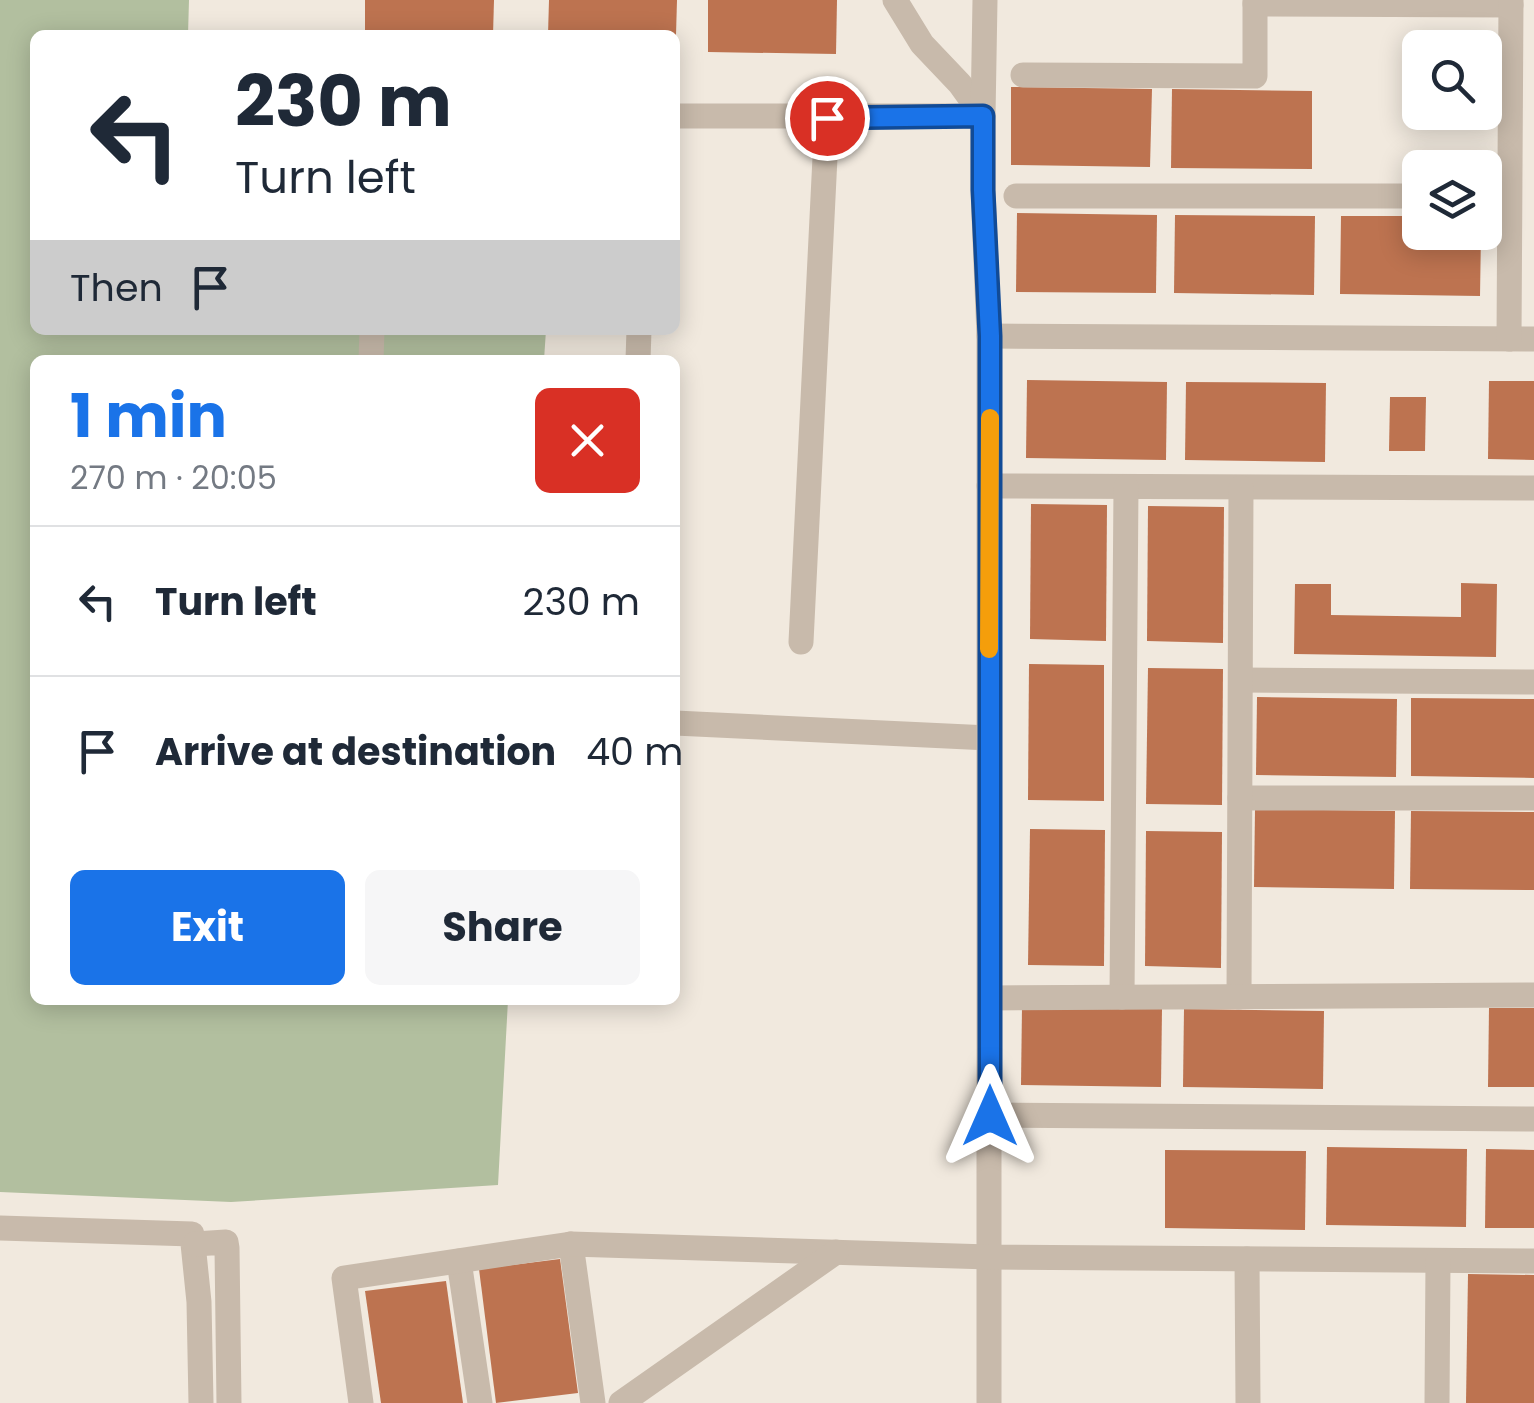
<!DOCTYPE html>
<meta charset="utf-8">
<style>
body{margin:0;font-family:Poppins,sans-serif;background:#f6f6f7;color:#1f2937;height:100vh;display:flex;flex-direction:column;font-size:38px;white-space:nowrap}
*{box-sizing:border-box;margin:0}
p{font-size:32px;color:#747a83}
.icon{flex:none;width:55px;height:55px;fill:none;stroke:currentColor;stroke-width:2;stroke-linecap:round;stroke-linejoin:round}
.map{position:relative;flex:1;overflow:hidden}
.side{position:absolute;left:30px;top:355px;width:650px;height:650px;display:flex;flex-direction:column;background:#fff;border-radius:15px;box-shadow:0 5px 25px #0003}
.side>*{flex:none}
.hud{position:absolute;left:30px;top:30px;width:650px;height:305px;border-radius:15px;box-shadow:0 5px 25px #0003;background:#fff;color:#1f2937;overflow:hidden}
.buttons{position:absolute;left:1402px;top:30px;display:grid;gap:20px}
.buttons a{display:grid;place-items:center;width:100px;height:100px;border-radius:15px;background:#fff;box-shadow:0 5px 25px #0003;font-size:50px}
.pin{position:absolute;display:grid;place-items:center;width:85px;height:85px;color:#fff;margin:-42px;border:5px solid #fff;border-radius:50%;box-shadow:0 2px 10px #0007}
.me{position:absolute;width:110px;margin:-55px;rotate:0deg;stroke-linejoin:round;filter:drop-shadow(0 0 8px #0008)}
.turn{display:flex;align-items:center;gap:35px;height:210px;padding:0 40px;font-size:45px}
.turn .icon{width:130px;height:130px;stroke-width:2.5}
.turn b{display:block;font-size:70px;line-height:85px}
.then{display:flex;align-items:center;height:95px;padding:0 40px;background:#0003;gap:20px;font-size:38px}
.round{display:grid;place-items:center;flex:none;width:105px;height:105px;border-radius:15px;background:#f6f6f7}
.overview{display:flex;align-items:center;justify-content:space-between;height:170px;padding:0 40px}
h1{font-size:60px;font-weight:700;line-height:75px;color:#1a73e8}
.cta{display:flex;gap:20px;margin-top:auto;padding:20px 40px}
.cta a{flex:1;height:115px;border-radius:15px;background:#1a73e8;color:#fff;font-size:40px;font-weight:700;line-height:115px;text-align:center}
.cta a+a{background:#f6f6f7;color:#1f2937}
ul{padding:0;list-style:none}
li{display:flex;align-items:center;gap:30px;height:150px;padding:0 40px;border-top:2px solid #e0e1e3}
li div{flex:1}
li b{display:block;font-size:38px}
li em{font-style:normal}
.map>svg:first-child{display:block}
.green{fill:#b2bf9f}
.building{fill:#bd7350}
.lines{fill:none;stroke-linecap:round;stroke-linejoin:round}
.minor{stroke:#c8baab;stroke-width:25}
.route-casing{stroke:#114b97;stroke-width:25}
.route{stroke:#1a73e8;stroke-width:18}
.slow{stroke:#f59e0b;stroke-width:18}
</style>
<div class="map">
<svg width="1534" height="1403" viewBox="0 0 1534 1403">
<rect width="100%" height="100%" fill="#f1e9de"/>
<!-- green -->
<polygon class="green" points="0,0 189,0 188,35 35,35 35,330 546,330 544,360 35,360 35,1000 508,1000 498,1185 231,1202 0,1192"/>
<!-- building -->
<g class="building">
<polygon points="365,0 494,0 493,35 365,35"/>
<polygon points="549,0 677,0 676,35 548,35"/>
<polygon points="708,0 837,0 836,54 708,52"/>
<polygon points="1011,87 1152,89 1150,167 1011,165"/>
<polygon points="1172,89 1312,91 1312,169 1171,168"/>
<polygon points="1017,213 1157,215 1156,293 1016,292"/>
<polygon points="1175,215 1315,216 1314,295 1174,293"/>
<polygon points="1341,216 1420,216 1420,232 1481,232 1480,296 1340,294"/>
<polygon points="1027,380 1167,382 1166,460 1026,458"/>
<polygon points="1489,381 1534,381 1534,460 1488,459"/>
<polygon points="1186,382 1326,383 1325,462 1185,460"/>
<polygon points="1390,397 1426,397 1425,451 1389,451"/>
<polygon points="1031,504 1107,505 1106,641 1030,639"/>
<polygon points="1148,506 1224,507 1223,643 1147,641"/>
<polygon points="1461,583 1497,584 1496,657 1294,654 1295,584 1331,584 1331,615 1461,617"/>
<polygon points="1029,664 1104,665 1104,801 1028,800"/>
<polygon points="1148,668 1223,669 1222,805 1146,804"/>
<polygon points="1257,697 1397,699 1396,777 1256,775"/>
<polygon points="1411,698 1534,699 1534,778 1411,776"/>
<polygon points="1255,809 1395,811 1394,889 1254,887"/>
<polygon points="1411,811 1534,812 1534,890 1410,889"/>
<polygon points="1030,829 1105,830 1104,966 1028,965"/>
<polygon points="1146,831 1222,832 1221,968 1145,966"/>
<polygon points="1022,1007 1162,1009 1161,1087 1021,1085"/>
<polygon points="1489,1008 1534,1008 1534,1087 1488,1087"/>
<polygon points="1184,1009 1324,1011 1323,1089 1183,1087"/>
<polygon points="1327,1147 1467,1149 1466,1227 1326,1225"/>
<polygon points="1486,1149 1534,1150 1534,1228 1485,1228"/>
<polygon points="1165,1150 1306,1151 1305,1230 1165,1228"/>
<polygon points="560,1259 578,1393 496,1403 479,1269"/>
<polygon points="1468,1274 1534,1275 1534,1403 1466,1403"/>
<polygon points="446,1281 463,1403 381,1403 365,1291"/>
</g>
<g class="lines">
<!-- minor -->
<g class="minor">
<polyline points="895,0 922,44 960,84 983,116 983,190 989,336 989,1403"/>
<polyline points="1255,4 1511,5"/>
<polyline points="1023,75 1255,76 1255,0"/>
<polyline points="675,116 983,116 985,0"/>
<polyline points="1016,196 1420,196"/>
<polyline points="989,336 1534,339"/>
<polyline points="1509,339 1511,0"/>
<polyline points="371,360 372,330"/>
<polyline points="638,360 639,330"/>
<polyline points="989,486 1534,488"/>
<polyline points="801,642 827,117"/>
<polyline points="1241,680 1534,682"/>
<polyline points="675,723 989,738"/>
<polyline points="1240,798 1534,798"/>
<polyline points="1122,997 1126,487"/>
<polyline points="1239,997 1241,488"/>
<polyline points="990,998 1534,995"/>
<polyline points="990,1115 1534,1119"/>
<polyline points="0,1228 192,1234 199,1302 201,1403"/>
<polyline points="195,1244 226,1242 227,1248 229,1403"/>
<polyline points="571,1244 593,1403"/>
<polyline points="1247,1259 1248,1403"/>
<polyline points="459,1261 480,1403"/>
<polyline points="361,1403 344,1278 571,1244 989,1257 1534,1261"/>
<polyline points="621,1403 836,1252"/>
<polyline points="1437,1403 1438,1261"/>
</g>
</g>
<g class="lines">
<!-- route casing -->
<g class="route-casing">
<polyline id="route" points="827,118 983,116 983,190 990,336 990,1116"/>
</g>
<!-- route -->
<use href="#route" class="route"/>
<!-- slow -->
<polyline class="slow" points="989,649 990,418"/>
</g>
</svg>
<div class="buttons">
<a><svg class="icon" aria-label="search" viewBox="0 0 24 24"><circle cx="10" cy="10" r="6"/><path d="M15 15l6 6"/></svg></a>
<a><svg class="icon" aria-label="layers" viewBox="0 0 24 24"><path d="M12 4l9 5-9 5-9-5zM3 14l9 5 9-5"/></svg></a>
</div>
<div class="pin" style="left:827px;top:118px;background:#d93025"><svg class="icon" aria-label="arrive" viewBox="0 0 24 24"><path d="M6 21V4h12l-3 4 3 4H6"/></svg></div>
<svg class="me" style="left:990px;top:1116px" viewBox="-20 -20 40 40"><path d="M0-17L14 15 0 8-14 15z" fill="#1a73e8" stroke="#fff" stroke-width="4"/></svg>
<div class="hud">
<div class="turn"><svg class="icon" aria-label="left" viewBox="0 0 24 24"><path d="M17 20v-9H6M10 6l-5 5 5 5"/></svg><div><b>230 m</b>Turn left</div></div>
<div class="then">Then<svg class="icon" aria-label="arrive" viewBox="0 0 24 24"><path d="M6 21V4h12l-3 4 3 4H6"/></svg></div>
</div>
<section class="side">
<div class="overview"><div><h1>1 min</h1><p>270 m · 20:05</p></div><a class="round" style="background:#d93025;color:#fff"><svg class="icon" aria-label="close" viewBox="0 0 24 24"><path d="M6 6l12 12M18 6L6 18"/></svg></a></div>
<ul>
<li><svg class="icon" aria-label="left" viewBox="0 0 24 24"><path d="M17 20v-9H6M10 6l-5 5 5 5"/></svg><div><b>Turn left</b></div><em>230 m</em></li>
<li><svg class="icon" aria-label="arrive" viewBox="0 0 24 24"><path d="M6 21V4h12l-3 4 3 4H6"/></svg><div><b>Arrive at destination</b></div><em>40 m</em></li>
</ul>
<div class="cta"><a>Exit</a><a>Share</a></div>
</section>
</div>
